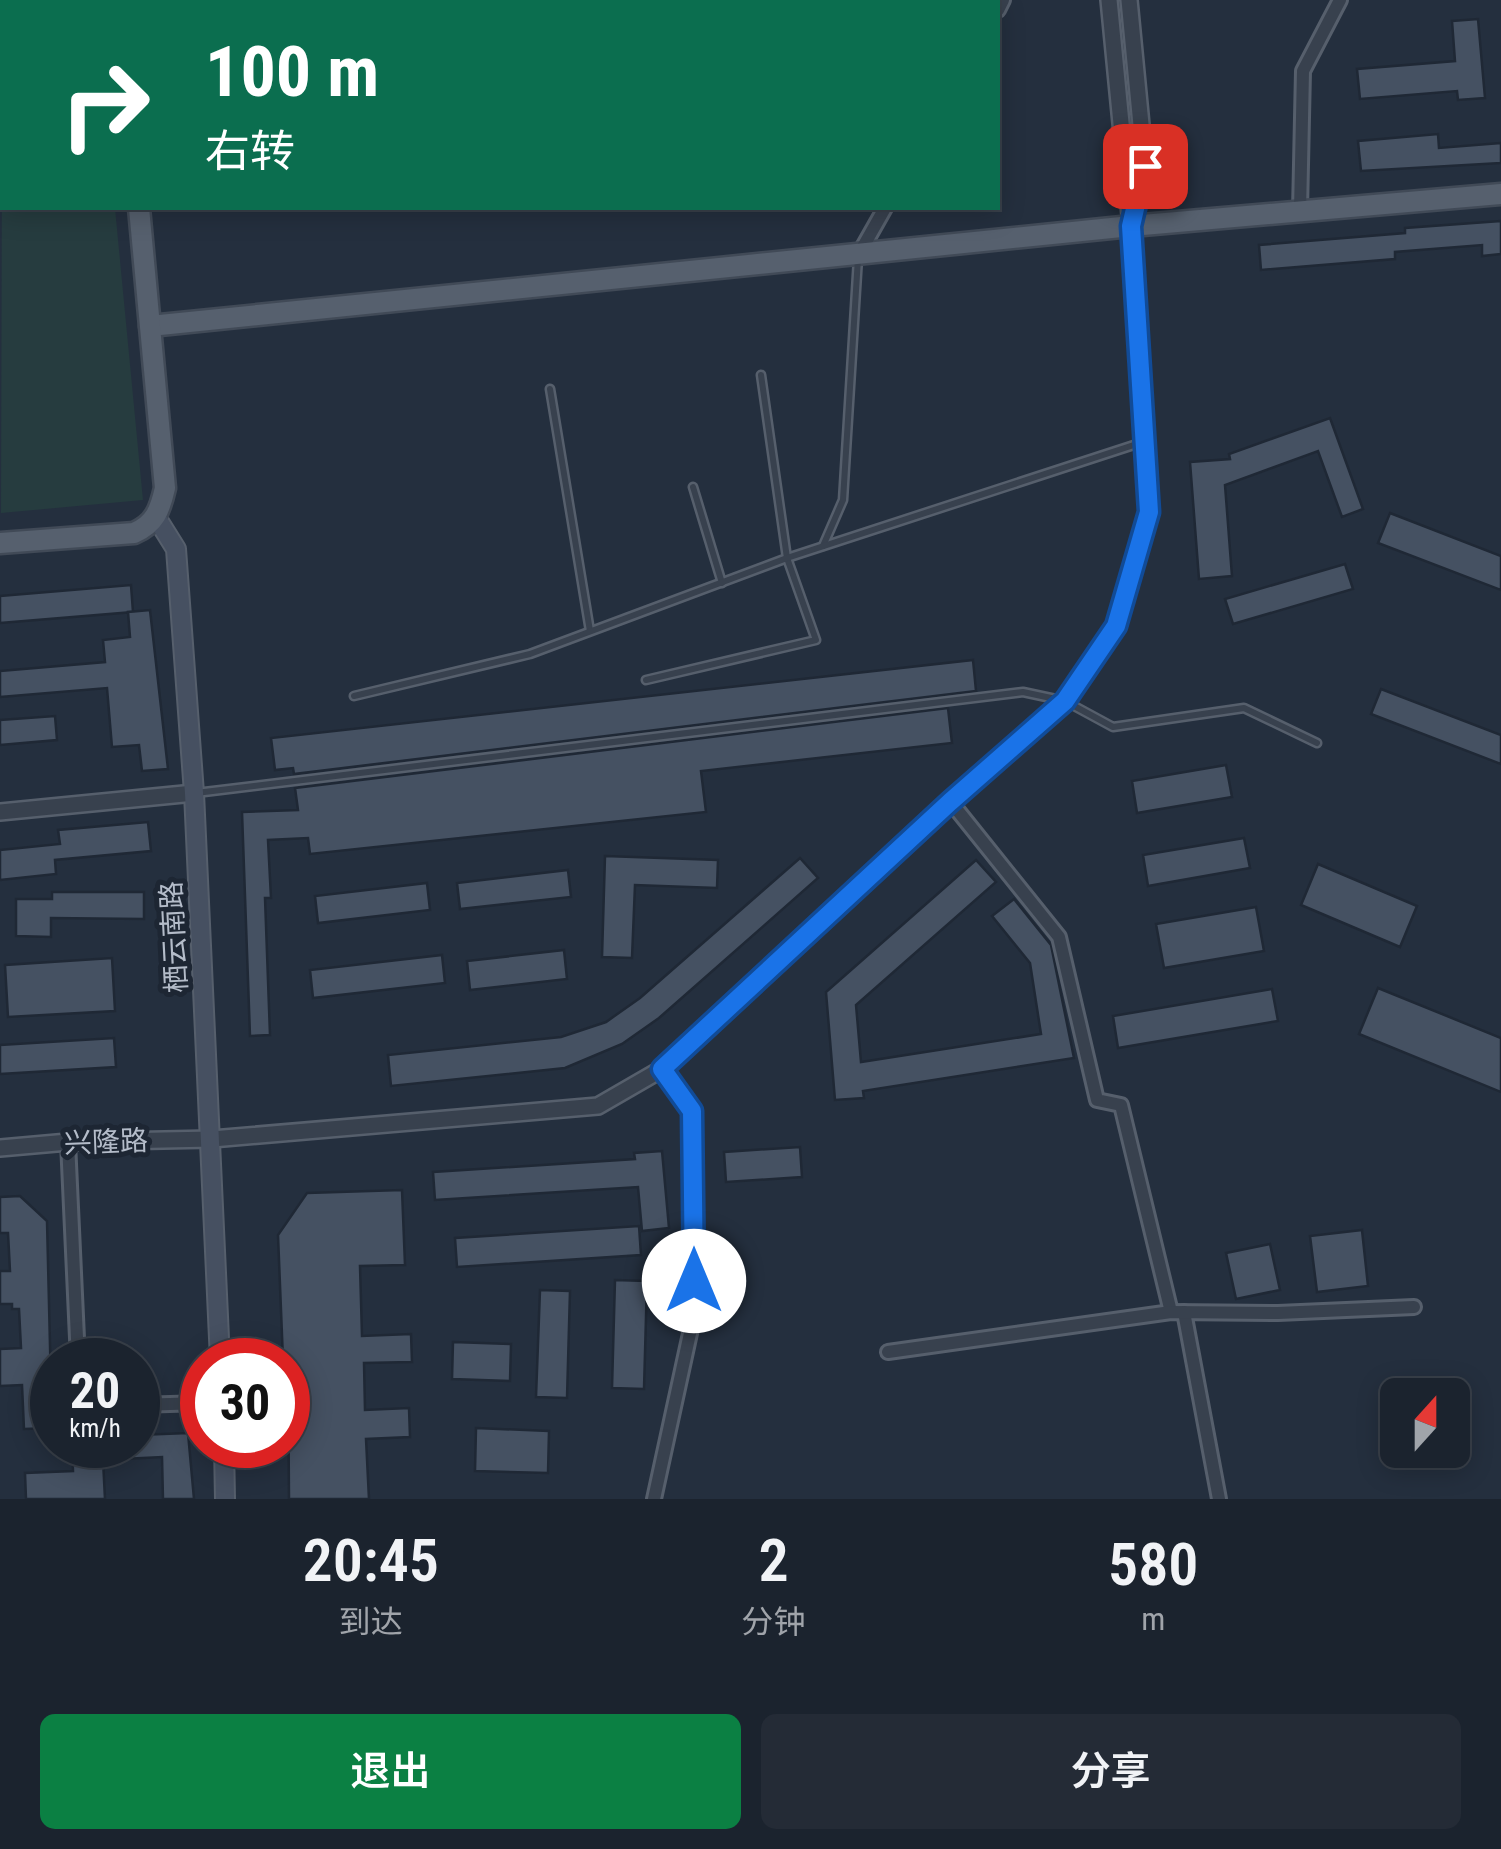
<!DOCTYPE html>
<html lang="zh">
<meta charset="utf-8">
<style>
body{margin:0;font-family:"Roboto Condensed","Noto Sans SC",sans-serif;background:#242b36;color:#f1f3f6;height:100vh;display:flex;flex-direction:column;font-size:38px;white-space:nowrap}
*{box-sizing:border-box;margin:0}
p{font-size:32px;color:#a0a4aa}
.icon{flex:none;width:55px;height:55px;fill:none;stroke:currentColor;stroke-width:2;stroke-linecap:round;stroke-linejoin:round}
.map{position:relative;height:1499px;overflow:hidden}
.panel{display:flex;flex-direction:column;background:#1b232e;flex:1}
.panel>*{flex:none}
.top-card{position:absolute;left:0px;top:0px;width:1000px;height:210px;box-shadow:0 5px 25px #0003,0 0 0 2px #39404a;background:#0b6e4f;color:#fff;overflow:hidden}
.needle{width:65px;rotate:21deg}
.tools{position:absolute;left:1380px;top:1378px;display:grid;gap:20px}
.tools a{display:grid;place-items:center;width:90px;height:90px;border-radius:15px;background:#1b232e;box-shadow:0 5px 25px #0003,0 0 0 2px #39404a;font-size:50px}
.speed{position:absolute;left:30px;top:1338px;display:flex;gap:20px;font-size:50px;font-weight:700;text-align:center}
.speed>*{display:grid;place-content:center;width:130px;height:130px;border-radius:50%;background:#1b232e;box-shadow:0 5px 25px #0003,0 0 0 2px #39404a;line-height:1}
.speed small{font-size:25px;font-weight:400}
.speed .limit{border:15px solid #d22;background:#fff;color:#111}
.pin{position:absolute;display:grid;place-items:center;width:85px;height:85px;color:#fff;margin:-42px;border-radius:20px;box-shadow:0 5px 15px #0006}
.me{position:absolute;width:110px;margin:-55px;rotate:0deg;stroke-linejoin:round;filter:drop-shadow(0 0 8px #0008)}
.turn{display:flex;align-items:center;gap:35px;height:210px;padding:0 40px;font-size:45px}
.turn .icon{width:130px;height:130px;stroke-width:2.5}
.turn b{display:block;font-size:70px;line-height:85px}
.eta{display:flex;justify-content:space-evenly;align-items:center;height:170px;text-align:center}
.eta b{font-size:60px;font-weight:600;line-height:70px}
.button{display:flex;gap:20px;margin-top:auto;padding:20px 40px}
.button a{flex:1;height:115px;border-radius:15px;background:#0b8043;color:#fff;font-size:40px;font-weight:600;line-height:115px;text-align:center}
.button a+a{background:#242b36;color:#f1f3f6}
.map>svg:first-child{display:block}
.green{fill:#263c3f}
.building{fill:#455162;stroke:#1f2835;stroke-width:2.5}
.lines{fill:none;stroke-linecap:round;stroke-linejoin:round}
.service-casing{stroke:#565f6c;stroke-width:11}
.minor-casing{stroke:#565f6c;stroke-width:18}
.tertiary-casing{stroke:#565f6c;stroke-width:20}
.secondary-casing{stroke:#565f6c;stroke-width:22}
.primary-casing{stroke:#414a57;stroke-width:25}
.service{stroke:#38414e;stroke-width:6}
.minor{stroke:#38414e;stroke-width:12}
.tertiary{stroke:#38414e;stroke-width:15}
.secondary{stroke:#465061;stroke-width:18}
.primary{stroke:#56606e;stroke-width:20}
.route-casing{stroke:#114b97;stroke-width:25}
.route{stroke:#1a73e8;stroke-width:18}
.labels{text-anchor:middle;dominant-baseline:central;stroke-width:10;stroke-linejoin:round;paint-order:stroke}
.street-label{font-size:28px;fill:#b4bcc9;stroke:#1d2633}
</style>
<div class="map">
<svg width="1501" height="1499" viewBox="0 0 1501 1499">
<rect width="100%" height="100%" fill="#242f3e"/>
<!-- green -->
<polygon class="green" points="2,130 2,208 115,208 143,500 1,513"/>
<!-- building -->
<g class="building">
<polygon points="1478,19 1485,98 1458,100 1457,91 1360,99 1357,69 1455,61 1452,21"/>
<polygon points="1438,134 1439,148 1501,143 1501,163 1361,171 1358,141"/>
<polygon points="1501,221 1501,254 1482,256 1482,245 1395,252 1395,259 1261,270 1259,245 1405,233 1405,228"/>
<polygon points="1330,418 1363,509 1342,517 1318,451 1225,485 1232,576 1199,579 1190,462 1230,459 1229,454"/>
<polygon points="1390,513 1501,556 1501,590 1378,543"/>
<polygon points="1345,564 1353,589 1233,624 1225,599"/>
<polygon points="131,585 133,612 0,623 0,596"/>
<polygon points="150,610 168,769 142,771 139,745 112,747 107,688 0,697 0,671 105,662 103,640 130,637 128,612"/>
<polygon points="973,660 976,691 294,774 293,768 275,770 271,738"/>
<polygon points="1381,689 1501,735 1501,764 1371,714"/>
<polygon points="948,708 952,743 701,771 706,812 310,854 308,838 268,840 271,898 265,898 270,1035 250,1036 242,812 298,810 295,788"/>
<polygon points="55,716 57,740 0,745 0,720"/>
<polygon points="1226,765 1232,797 1137,813 1132,781"/>
<polygon points="148,822 151,851 55,860 56,874 0,880 0,850 60,844 58,830"/>
<polygon points="1244,838 1250,868 1148,886 1143,855"/>
<polygon points="605,856 718,860 717,888 635,885 632,958 602,957"/>
<polygon points="800,858 818,878 659,1018 622,1044 565,1068 391,1086 388,1055 561,1037 606,1022 640,998"/>
<polygon points="976,860 996,882 856,1005 861,1062 1041,1034 1030,963 992,916 1014,899 1051,945 1074,1058 863,1091 864,1098 835,1100 826,992"/>
<polygon points="1318,864 1417,906 1400,947 1301,905"/>
<polygon points="568,870 571,897 460,909 457,883"/>
<polygon points="427,883 430,910 318,923 315,896"/>
<polygon points="52,892 144,892 144,919 51,918 51,937 16,936 16,899 52,899"/>
<polygon points="1256,907 1264,951 1164,968 1156,924"/>
<polygon points="564,950 567,979 470,990 467,961"/>
<polygon points="442,955 445,983 313,998 310,970"/>
<polygon points="112,958 115,1011 8,1017 5,965"/>
<polygon points="1378,988 1501,1038 1501,1092 1359,1034"/>
<polygon points="1272,989 1278,1021 1118,1048 1113,1016"/>
<polygon points="114,1038 116,1067 0,1074 0,1045"/>
<polygon points="800,1147 802,1177 726,1182 724,1152"/>
<polygon points="662,1151 669,1228 642,1231 638,1187 435,1200 433,1172 635,1159 634,1153"/>
<polygon points="402,1190 405,1265 360,1266 362,1336 411,1334 412,1362 364,1363 365,1410 409,1408 410,1437 366,1439 369,1499 289,1499 288,1360 283,1360 278,1235 307,1193"/>
<polygon points="20,1196 47,1221 52,1428 24,1429 22,1385 0,1386 0,1349 21,1348 19,1309 12,1309 12,1304 0,1304 0,1271 10,1271 8,1233 0,1233 0,1197"/>
<polygon points="639,1226 641,1255 457,1267 455,1238"/>
<polygon points="1362,1230 1368,1286 1317,1292 1310,1236"/>
<polygon points="1270,1244 1280,1290 1236,1299 1226,1253"/>
<polygon points="615,1280 647,1281 644,1389 612,1388"/>
<polygon points="540,1290 570,1291 567,1398 536,1397"/>
<polygon points="453,1342 511,1344 510,1381 452,1379"/>
<polygon points="476,1428 549,1431 548,1473 475,1471"/>
<polygon points="188,1433 194,1499 163,1499 162,1457 103,1460 105,1499 26,1499 25,1473 73,1471 72,1445 138,1445 138,1435"/>
</g>
<g class="lines">
<!-- service casing -->
<g class="service-casing">
<g id="service">
<polyline points="550,389 590,631"/>
<polyline points="693,487 722,583"/>
<polyline points="823,546 843,500 858,258"/>
<polyline points="646,680 816,640 787,558 761,375"/>
<polyline points="354,696 530,654 787,558 1143,442"/>
<polyline points="196,793 1023,692 1065,701 1113,727 1244,708 1317,743"/>
</g>
</g>
<!-- minor casing -->
<g class="minor-casing">
<g id="minor">
<polyline points="727,0 728,2"/>
<polyline points="919,2 920,0"/>
<polyline points="998,10 1003,0"/>
<polyline points="1300,211 1303,71 1340,0"/>
<polyline points="859,254 885,208"/>
<polyline points="950,801 1059,937 1097,1100 1121,1105 1171,1312"/>
<polyline points="68,1142 78,1360"/>
<polyline points="1184,1312 1219,1499"/>
<polyline points="888,1352 1171,1312 1278,1313 1414,1307"/>
<polyline points="138,1405 202,1403"/>
<polyline points="654,1499 694,1315 692,1111 662,1069"/>
</g>
</g>
<!-- tertiary casing -->
<g class="tertiary-casing">
<g id="tertiary">
<polyline points="1129,0 1145,166 1134,212"/>
<polyline points="0,812 194,793"/>
<polyline points="0,1148 68,1142 212,1139 598,1106 662,1069 950,801 1065,701 1116,626 1149,511 1131,226 1109,0"/>
</g>
</g>
<!-- secondary casing -->
<g class="secondary-casing">
<g id="secondary">
<polyline points="156,517 176,549 194,793 220,1360"/>
<polyline points="224,1445 225,1499"/>
</g>
</g>
<!-- primary casing -->
<g class="primary-casing">
<g id="primary">
<polyline points="0,101 2,101"/>
<polyline points="150,326 1131,226 1501,194"/>
<path d="M 0,543 L 134,533 C 155,524 160,510 165,488 L 139,208"/>
</g>
</g>
<!-- service -->
<use href="#service" class="service"/>
<!-- minor -->
<use href="#minor" class="minor"/>
<!-- tertiary -->
<use href="#tertiary" class="tertiary"/>
<!-- secondary -->
<use href="#secondary" class="secondary"/>
<!-- primary -->
<use href="#primary" class="primary"/>
</g>
<g class="lines">
<!-- route casing -->
<g class="route-casing">
<polyline id="route" points="694,1281 692,1111 662,1069 950,802 1065,701 1116,626 1149,512 1131,226 1145,166"/>
</g>
<!-- route -->
<use href="#route" class="route"/>
</g>
<g class="labels">
<!-- street labels -->
<g class="street-label">
<text transform="translate(174 937) rotate(-93)">栖云南路</text>
<text transform="translate(106 1142) rotate(-2)">兴隆路</text>
</g>
</g>
</svg>
<div class="tools">
<a><svg class="needle" viewBox="-14 -14 28 28"><path d="M0-13l5 13h-10z" fill="#e53935"/><path d="M0 13l5-13h-10z" fill="#a0a4aa"/></svg></a>
</div>
<div class="speed"><div>20<small>km/h</small></div><div class="limit">30</div></div>
<div class="pin" style="left:1145px;top:166px;background:#d93025"><svg class="icon" aria-label="arrive" viewBox="0 0 24 24"><path d="M6 21V4h12l-3 4 3 4H6"/></svg></div>
<svg class="me" style="left:694px;top:1281px" viewBox="-20 -20 40 40"><circle r="19" fill="#fff"/><path d="M0-13L10 11 0 6-10 11z" fill="#1a73e8"/></svg>
<div class="top-card">
<div class="turn"><svg class="icon" aria-label="right" viewBox="0 0 24 24"><path d="M7 20v-9h11M14 6l5 5-5 5"/></svg><div><b>100 m</b>右转</div></div>
</div>
</div>
<section class="panel">
<div class="eta">
<div><b>20:45</b><p>到达</p></div>
<div><b>2</b><p>分钟</p></div>
<div><b>580</b><p>m</p></div>
</div>
<div class="button"><a>退出</a><a>分享</a></div>
</section>
